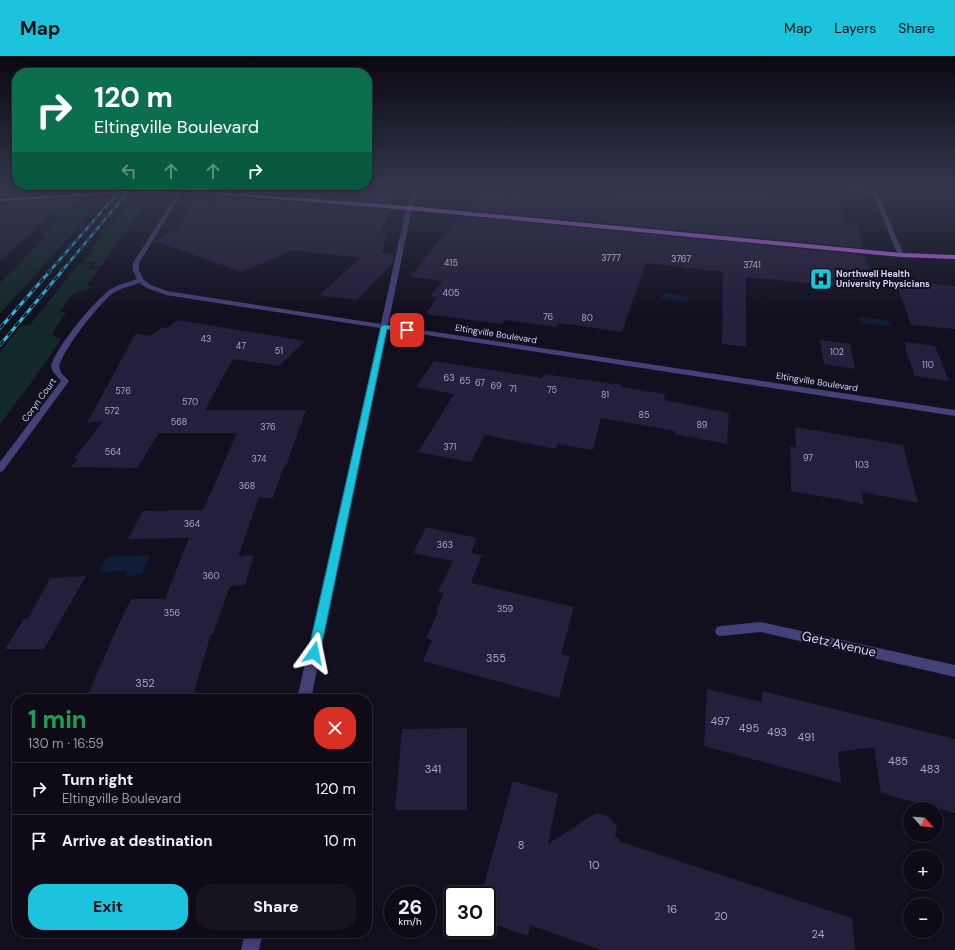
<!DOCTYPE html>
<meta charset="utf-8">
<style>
body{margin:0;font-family:"DM Sans",sans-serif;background:#171420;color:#f1f3f6;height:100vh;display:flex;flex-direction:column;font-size:15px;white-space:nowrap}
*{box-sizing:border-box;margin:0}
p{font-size:13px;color:#9b9ba1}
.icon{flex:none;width:22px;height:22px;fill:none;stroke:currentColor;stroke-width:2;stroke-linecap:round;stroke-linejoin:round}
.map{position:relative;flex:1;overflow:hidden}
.details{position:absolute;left:12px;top:638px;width:360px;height:244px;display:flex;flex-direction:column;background:#0e0b17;border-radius:16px;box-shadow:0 2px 10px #0003,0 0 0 1px #2e2b36}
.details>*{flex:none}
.banner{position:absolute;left:12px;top:12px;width:360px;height:122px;border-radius:16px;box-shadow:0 2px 10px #0003,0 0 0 1px #2e2b36;background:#0b6e4f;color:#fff;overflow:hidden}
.needle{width:26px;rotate:117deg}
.tools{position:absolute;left:903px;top:746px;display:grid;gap:8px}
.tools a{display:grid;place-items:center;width:40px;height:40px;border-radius:50%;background:#0e0b17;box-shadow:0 2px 10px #0003,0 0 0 1px #2e2b36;font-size:20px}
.speed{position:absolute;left:384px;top:830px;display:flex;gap:8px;font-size:20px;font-weight:700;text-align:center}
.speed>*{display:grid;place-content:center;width:52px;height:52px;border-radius:50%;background:#0e0b17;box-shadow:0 2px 10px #0003,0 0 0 1px #2e2b36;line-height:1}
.speed small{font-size:10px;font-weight:400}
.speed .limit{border:2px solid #111;border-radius:6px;background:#fff;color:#111}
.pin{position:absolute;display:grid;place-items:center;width:34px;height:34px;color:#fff;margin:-17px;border-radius:8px;box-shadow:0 2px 6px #0006}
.me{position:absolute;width:44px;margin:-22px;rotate:12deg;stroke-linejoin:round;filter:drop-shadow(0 0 3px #0008)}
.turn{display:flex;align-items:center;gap:14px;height:84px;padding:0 16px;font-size:18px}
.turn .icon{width:52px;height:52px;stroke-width:2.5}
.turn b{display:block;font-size:28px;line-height:34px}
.lanes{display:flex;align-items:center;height:38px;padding:0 16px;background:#0003;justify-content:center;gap:20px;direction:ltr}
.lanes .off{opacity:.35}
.round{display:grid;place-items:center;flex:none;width:42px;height:42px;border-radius:16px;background:#171420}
.head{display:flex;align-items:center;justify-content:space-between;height:68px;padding:0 16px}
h1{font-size:24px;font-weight:800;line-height:30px;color:#1e9e55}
.action{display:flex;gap:8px;margin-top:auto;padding:8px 16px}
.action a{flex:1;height:46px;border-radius:16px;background:#1cc3dc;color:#111;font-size:16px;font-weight:800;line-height:46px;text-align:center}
.action a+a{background:#171420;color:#f1f3f6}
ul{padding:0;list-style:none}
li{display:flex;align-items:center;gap:12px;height:52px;padding:0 16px;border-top:1px solid #2e2b36}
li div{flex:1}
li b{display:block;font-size:15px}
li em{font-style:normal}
header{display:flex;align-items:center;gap:24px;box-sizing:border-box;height:56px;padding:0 20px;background:#1cc3dc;color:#111}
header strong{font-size:19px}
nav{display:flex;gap:22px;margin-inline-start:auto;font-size:14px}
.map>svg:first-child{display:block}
.green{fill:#132828}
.water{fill:#0f1d38}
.building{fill:#251e3d}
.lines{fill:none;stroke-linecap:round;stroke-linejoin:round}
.minor{fill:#444078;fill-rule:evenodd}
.major{fill:#be67ec;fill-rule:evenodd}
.rail-far1-casing{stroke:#1cc3dc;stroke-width:2.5}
.rail-casing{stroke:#1cc3dc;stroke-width:3}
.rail-far1{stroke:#120f1f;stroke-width:1.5;stroke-dasharray:5;stroke-linecap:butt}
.rail{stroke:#120f1f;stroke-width:2;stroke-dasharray:6;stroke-linecap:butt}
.route{fill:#1cc3dc;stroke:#127f8f}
.labels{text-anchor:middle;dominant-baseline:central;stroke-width:4;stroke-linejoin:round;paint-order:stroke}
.number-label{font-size:9px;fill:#aba6ca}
.far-poi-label{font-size:9px;font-weight:bold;fill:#d8d3f9;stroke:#120f1f;text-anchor:start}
.far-street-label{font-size:9px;fill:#d8d3f9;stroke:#120f1f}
.near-number-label{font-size:11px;fill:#aba6ca}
.near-street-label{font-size:13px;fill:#d8d3f9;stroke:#120f1f}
</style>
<header>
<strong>Map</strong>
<nav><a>Map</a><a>Layers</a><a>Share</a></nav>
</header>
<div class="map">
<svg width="955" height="894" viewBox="0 0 955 894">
<rect width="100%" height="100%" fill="#120f1f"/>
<!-- green -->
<g class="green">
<polygon points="142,145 148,145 101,210 92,211 97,205 83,206 94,192 92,192 122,154 136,152"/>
<path d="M 90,155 L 82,164 L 84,164 L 0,258 L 0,227 L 47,180 L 41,179 L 58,164 L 56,163 C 64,153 78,155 90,155 Z"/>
<polygon points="82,207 91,207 87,213 99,212 87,229 92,232 73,238 60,256 66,256 52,278 55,281 61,283 36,320 0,368 0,296 21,270 30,269 78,209"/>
</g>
<!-- water -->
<g class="water">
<polygon points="663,237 689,240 688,246 661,243"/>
<polygon points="858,261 886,264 890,266 891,269 887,268 888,270 861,267"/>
<polygon points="150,499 142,519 125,520 128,515 99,516 106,501"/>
</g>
<!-- building -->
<g class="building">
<polygon points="8,131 95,131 91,136 0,142 0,138"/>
<polygon points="240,131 396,131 391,147 236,136"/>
<polygon points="614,131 722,131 835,143 836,146 840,146 847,167 856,168 863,192 465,154 481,134 500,134 607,145"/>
<polygon points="214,140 389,154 381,178 387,178 381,197 394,199 393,207 357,244 319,239 361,202 293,194 242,216 155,185 177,172 192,146 214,147"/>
<polygon points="85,141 68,158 49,159 0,205 0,146"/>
<polygon points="459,160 865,199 876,234 746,221 746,291 722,288 723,216 646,207 622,276 559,267 557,271 505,264 501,268 426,258 437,241 430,240 443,225 410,221"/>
<polygon points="895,224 955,230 955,273 911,269"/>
<polygon points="178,264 305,285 279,310 233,303 205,354 306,354 286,410 284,410 273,442 259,442 238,500 254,499 245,529 230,530 213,578 211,578 192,643 86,643 120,565 131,543 165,543 189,482 128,483 143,455 203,454 237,377 159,377 137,412 71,411 78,403 74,403 103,365 87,367 136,277 150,280 163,271 167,272"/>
<polygon points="820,284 850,288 855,313 824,308"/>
<polygon points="905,286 935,290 949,325 915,320 905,293 907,293"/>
<polygon points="434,305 542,322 544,318 622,329 622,331 665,338 664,344 729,357 727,388 674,378 675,375 601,362 593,394 558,388 556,393 485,379 471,406 418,396 454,338 416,331"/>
<polygon points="795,371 903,389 918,447 862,436 864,448 791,435 790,390 796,392"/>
<polygon points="426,471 477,482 471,497 482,499 471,527 574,551 561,598 570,600 559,642 423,605 432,584 426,582 438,556 436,555 444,537 438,536 453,505 413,497"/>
<polygon points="86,520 44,593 5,593 24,563 28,563 50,522"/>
<polygon points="707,633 762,646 762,635 955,683 955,757 881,737 874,691 838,696 841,727 704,690"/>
<polygon points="467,672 467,754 395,754 402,673"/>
<polygon points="513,725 558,738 548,788 596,757 608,760 617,770 615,781 619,782 618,785 852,862 855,894 601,894 530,869 528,880 487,866 487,839 481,839"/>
</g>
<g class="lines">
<!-- minor -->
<g class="minor">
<polygon points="234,131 239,131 230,139 226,139 226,137"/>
<path d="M 415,131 L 419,131 L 416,143 L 412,152 L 388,269 L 955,354 L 955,360 L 387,273 L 311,643 L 297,643 L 380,272 L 166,239 L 147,232 L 139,227 C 131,230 121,232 113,237 C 98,249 64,292 59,310 L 61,317 L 69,325 L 3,415 L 0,416 L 0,406 L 61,325 L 53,316 L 51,310 C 57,290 91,249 108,235 C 116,229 127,227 137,223 L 133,214 L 133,207 L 173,144 L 180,135 L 184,136 L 177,145 L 139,207 L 139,214 L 143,223 L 151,229 L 167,235 L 381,268 L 406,152 L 412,143 Z"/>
<polygon points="813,131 833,131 871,135 870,131 875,131 904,199 903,200 898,199 873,138"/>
<polygon points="761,566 955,609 955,621 761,576 721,580 717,579 715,575 717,571 721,570"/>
<polygon points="245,877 263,877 259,894 241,894"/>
</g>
<!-- major -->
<polygon class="major" points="143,134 228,137 409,150 901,197 955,199 955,203 901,201 409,154 228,139 143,136 0,145 0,143"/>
<!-- rail-far1 casing -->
<g class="rail-far1-casing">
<g id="rail-far1">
<polyline points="49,216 123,131"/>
<polyline points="61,216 132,131"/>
</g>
</g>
<!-- rail casing -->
<g class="rail-casing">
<g id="rail">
<polyline points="0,272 50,215"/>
<polyline points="0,289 62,215"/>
</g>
</g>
<!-- rail-far1 -->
<use href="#rail-far1" class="rail-far1"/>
<!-- rail -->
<use href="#rail" class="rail"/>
</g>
<!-- sky -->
<linearGradient id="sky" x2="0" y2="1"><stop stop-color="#0a0811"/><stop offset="0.51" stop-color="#33374d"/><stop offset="1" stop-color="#33374d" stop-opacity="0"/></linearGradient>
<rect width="955" height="257" fill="url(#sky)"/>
<!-- route -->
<polygon class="route" points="384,269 407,272 410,274 407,276 387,273 320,597 318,601 314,602 310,601 308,597 381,271"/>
<!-- icons -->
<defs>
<g id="hospital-square" transform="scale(1.15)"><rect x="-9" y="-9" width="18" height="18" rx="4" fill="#1cc3dc" stroke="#120f1f"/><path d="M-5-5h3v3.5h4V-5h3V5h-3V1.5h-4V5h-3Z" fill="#111"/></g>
</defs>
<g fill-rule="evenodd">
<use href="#hospital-square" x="821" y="223"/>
</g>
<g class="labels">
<!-- number labels -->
<g class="number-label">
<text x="611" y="202">3777</text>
<text x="681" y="203">3767</text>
<text x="451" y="207">415</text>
<text x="752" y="209">3741</text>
<text x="451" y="237">405</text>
<text x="548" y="261">76</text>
<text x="587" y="262">80</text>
<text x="206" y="283">43</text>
<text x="241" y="290">47</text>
<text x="279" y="295">51</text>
<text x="837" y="296">102</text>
<text x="928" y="309">110</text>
<text x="449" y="322">63</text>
<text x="465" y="325">65</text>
<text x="480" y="327">67</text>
<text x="496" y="330">69</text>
<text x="513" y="333">71</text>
<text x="552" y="334">75</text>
<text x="123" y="335">576</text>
<text x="605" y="339">81</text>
<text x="190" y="346">570</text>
<text x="112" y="355">572</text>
<text x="644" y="359">85</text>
<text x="179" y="366">568</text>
<text x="702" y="369">89</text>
<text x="268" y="371">376</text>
<text x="450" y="391">371</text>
<text x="113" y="396">564</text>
<text x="808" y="402">97</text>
<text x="259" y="403">374</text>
<text x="862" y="409">103</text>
<text x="247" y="430">368</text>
<text x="192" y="468">364</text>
<text x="445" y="489">363</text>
<text x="211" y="520">360</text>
<text x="505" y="553">359</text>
<text x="172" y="557">356</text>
</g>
<!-- far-poi labels -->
<g class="far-poi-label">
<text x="836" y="218">Northwell Health<tspan x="836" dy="10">University Physicians</tspan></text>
</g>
<!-- far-street labels -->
<g class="far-street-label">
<text transform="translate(496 278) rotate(9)">Eltingville Boulevard</text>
<text transform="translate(817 326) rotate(9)">Eltingville Boulevard</text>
<text transform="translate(39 344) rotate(-54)">Coryn Court</text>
</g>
<!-- near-number labels -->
<g class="near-number-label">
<text x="496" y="602">355</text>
<text x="145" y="627">352</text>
<text x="720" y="665">497</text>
<text x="749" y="672">495</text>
<text x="777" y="676">493</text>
<text x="806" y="681">491</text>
<text x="898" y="705">485</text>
<text x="433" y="713">341</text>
<text x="930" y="713">483</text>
<text x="521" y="789">8</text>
<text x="594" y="809">10</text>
<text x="672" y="853">16</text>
<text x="721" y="860">20</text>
<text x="818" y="878">24</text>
</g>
<!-- near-street labels -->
<g class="near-street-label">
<text transform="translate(839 588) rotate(13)">Getz Avenue</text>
</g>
</g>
</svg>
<div class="tools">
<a><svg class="needle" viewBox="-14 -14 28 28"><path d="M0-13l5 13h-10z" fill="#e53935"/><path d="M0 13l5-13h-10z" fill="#9b9ba1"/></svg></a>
<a>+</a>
<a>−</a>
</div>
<div class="speed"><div>26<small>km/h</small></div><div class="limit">30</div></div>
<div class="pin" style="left:407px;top:274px;background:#d93025"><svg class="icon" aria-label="arrive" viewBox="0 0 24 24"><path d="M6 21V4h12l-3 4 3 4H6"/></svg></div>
<svg class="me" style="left:314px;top:597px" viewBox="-20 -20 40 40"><path d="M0-17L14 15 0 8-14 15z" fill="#1cc3dc" stroke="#fff" stroke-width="4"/></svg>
<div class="banner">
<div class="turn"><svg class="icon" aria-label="right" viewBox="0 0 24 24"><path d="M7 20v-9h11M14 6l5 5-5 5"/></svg><div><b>120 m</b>Eltingville Boulevard</div></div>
<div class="lanes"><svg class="icon off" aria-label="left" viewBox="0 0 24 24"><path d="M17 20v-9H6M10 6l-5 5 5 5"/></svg><svg class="icon off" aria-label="ahead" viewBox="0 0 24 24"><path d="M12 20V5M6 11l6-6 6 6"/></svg><svg class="icon off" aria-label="ahead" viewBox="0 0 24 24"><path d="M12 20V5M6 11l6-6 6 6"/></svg><svg class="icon" aria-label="right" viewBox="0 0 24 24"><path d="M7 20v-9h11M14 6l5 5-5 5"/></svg></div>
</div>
<section class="details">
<div class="head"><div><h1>1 min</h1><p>130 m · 16:59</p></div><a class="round" style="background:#d93025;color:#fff"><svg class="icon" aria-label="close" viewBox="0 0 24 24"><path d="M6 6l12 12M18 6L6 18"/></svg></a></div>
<ul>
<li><svg class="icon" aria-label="right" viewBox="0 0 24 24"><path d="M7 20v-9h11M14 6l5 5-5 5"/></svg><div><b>Turn right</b><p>Eltingville Boulevard</p></div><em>120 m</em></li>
<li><svg class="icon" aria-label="arrive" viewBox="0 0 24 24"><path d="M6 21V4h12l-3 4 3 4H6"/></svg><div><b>Arrive at destination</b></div><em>10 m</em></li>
</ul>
<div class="action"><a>Exit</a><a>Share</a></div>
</section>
</div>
